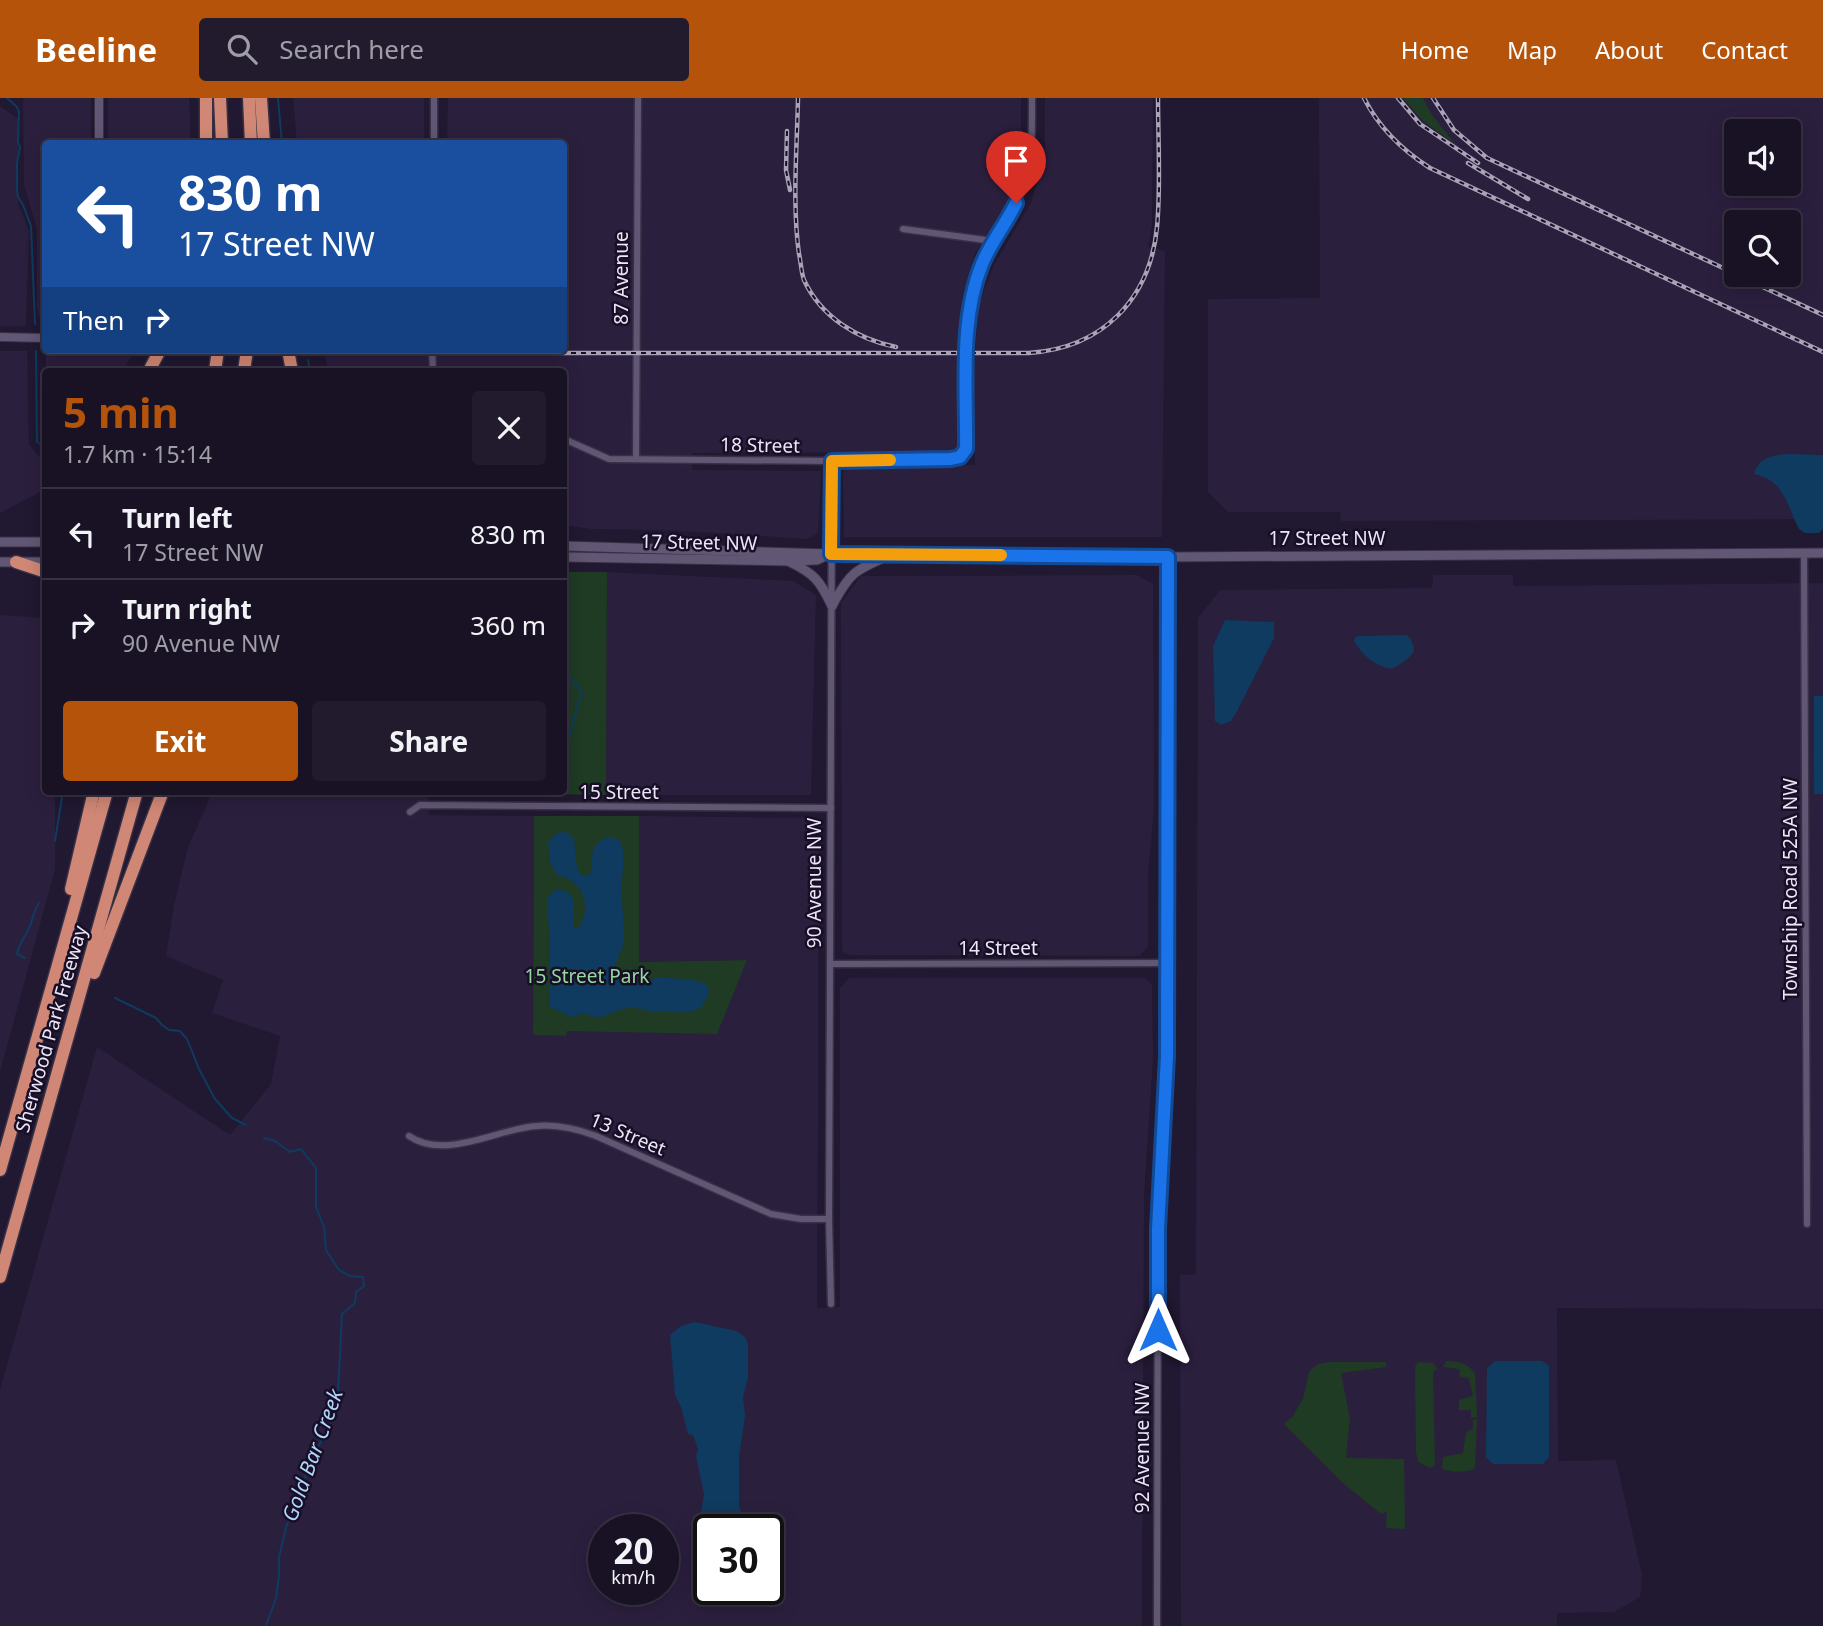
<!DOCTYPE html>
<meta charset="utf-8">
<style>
body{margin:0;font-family:"Noto Sans",sans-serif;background:#221b2d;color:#f1f3f6;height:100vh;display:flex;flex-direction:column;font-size:26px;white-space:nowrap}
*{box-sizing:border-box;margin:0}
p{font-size:23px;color:#9f9ea7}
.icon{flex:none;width:38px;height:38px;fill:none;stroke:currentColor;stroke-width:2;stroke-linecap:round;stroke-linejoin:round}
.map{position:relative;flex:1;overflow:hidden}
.sheet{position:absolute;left:42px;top:270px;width:525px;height:427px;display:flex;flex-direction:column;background:#191225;border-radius:7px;box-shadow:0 4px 18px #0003,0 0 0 2px #373242}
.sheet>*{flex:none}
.hud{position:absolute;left:42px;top:42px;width:525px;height:214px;border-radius:7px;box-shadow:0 4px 18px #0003,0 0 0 2px #373242;background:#1a4fa0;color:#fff;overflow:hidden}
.tools{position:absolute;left:1724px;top:21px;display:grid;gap:14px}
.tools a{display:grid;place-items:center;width:77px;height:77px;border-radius:7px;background:#191225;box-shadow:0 4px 18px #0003,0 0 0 2px #373242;font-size:35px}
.speed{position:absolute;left:588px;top:1416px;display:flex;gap:14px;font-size:35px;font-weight:700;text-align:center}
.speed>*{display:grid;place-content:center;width:91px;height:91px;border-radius:50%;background:#191225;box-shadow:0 4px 18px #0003,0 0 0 2px #373242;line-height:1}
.speed small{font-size:18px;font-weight:400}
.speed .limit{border:4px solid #111;border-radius:10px;background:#fff;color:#111}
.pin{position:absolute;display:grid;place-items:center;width:60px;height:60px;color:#fff;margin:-72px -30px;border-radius:50% 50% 50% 0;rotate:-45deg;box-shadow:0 0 7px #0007}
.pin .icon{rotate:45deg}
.me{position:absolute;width:77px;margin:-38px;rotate:0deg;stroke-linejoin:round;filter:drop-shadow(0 0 5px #0008)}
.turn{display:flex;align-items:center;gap:24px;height:147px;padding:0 21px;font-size:32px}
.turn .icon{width:91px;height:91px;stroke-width:2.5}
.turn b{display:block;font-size:49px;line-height:60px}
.then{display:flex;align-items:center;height:66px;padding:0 21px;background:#0003;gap:14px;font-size:26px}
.round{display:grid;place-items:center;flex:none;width:74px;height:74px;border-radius:7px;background:#221b2d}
.headline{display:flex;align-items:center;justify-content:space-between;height:119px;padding:0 21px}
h1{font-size:42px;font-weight:700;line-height:52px;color:#b45309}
.button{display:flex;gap:14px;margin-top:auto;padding:14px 21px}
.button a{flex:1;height:80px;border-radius:7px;background:#b45309;color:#fff;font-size:28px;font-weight:700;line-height:80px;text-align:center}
.button a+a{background:#221b2d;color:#f1f3f6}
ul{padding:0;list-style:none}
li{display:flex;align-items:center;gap:21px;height:91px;padding:0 21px;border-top:2px solid #373242}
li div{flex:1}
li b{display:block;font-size:26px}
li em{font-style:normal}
header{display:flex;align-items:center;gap:42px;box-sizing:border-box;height:98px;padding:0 35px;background:#b45309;color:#fff}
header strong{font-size:33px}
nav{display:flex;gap:38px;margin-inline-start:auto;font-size:24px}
.search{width:490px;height:63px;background:#221b2d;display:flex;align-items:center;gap:18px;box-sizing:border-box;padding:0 24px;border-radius:7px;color:#9f9ea7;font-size:26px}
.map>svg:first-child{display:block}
.built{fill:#2b1f3e;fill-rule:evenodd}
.green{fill:#1f3b24}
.water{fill:#0e3b5f}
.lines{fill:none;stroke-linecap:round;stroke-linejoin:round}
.stream{stroke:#0e3b5f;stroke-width:2}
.minor-casing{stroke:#383145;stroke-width:9}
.tertiary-casing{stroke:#383145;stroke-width:10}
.secondary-casing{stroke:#383145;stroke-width:11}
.motorway-casing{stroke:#383145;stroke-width:15}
.minor{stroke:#615774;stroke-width:6}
.tertiary{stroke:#615774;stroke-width:8}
.secondary{stroke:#615774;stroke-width:9}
.motorway{stroke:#d18775;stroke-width:12}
.rail-casing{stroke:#a9a3b7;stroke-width:4.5}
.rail{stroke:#180f27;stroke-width:2;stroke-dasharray:5;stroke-linecap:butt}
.route-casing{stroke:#114b97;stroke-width:18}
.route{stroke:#1a73e8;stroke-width:12}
.slow{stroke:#f59e0b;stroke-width:12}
.labels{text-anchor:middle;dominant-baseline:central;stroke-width:5;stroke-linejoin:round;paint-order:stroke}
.street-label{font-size:19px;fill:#ebe6f7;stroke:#180f27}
.park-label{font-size:19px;fill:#92d99e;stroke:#180f27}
.water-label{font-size:21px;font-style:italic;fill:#b0d6fb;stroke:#180f27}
</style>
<header>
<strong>Beeline</strong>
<div class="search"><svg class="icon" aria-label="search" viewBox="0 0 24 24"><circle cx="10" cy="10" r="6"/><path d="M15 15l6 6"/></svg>Search here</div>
<nav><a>Home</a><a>Map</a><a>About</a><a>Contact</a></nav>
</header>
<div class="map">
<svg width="1823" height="1528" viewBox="0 0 1823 1528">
<rect width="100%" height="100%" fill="#211831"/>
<!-- built -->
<g class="built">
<polygon points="23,0 91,0 91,45 46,46 45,229 42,229 37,209 37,132 24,86"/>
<polygon points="108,0 189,0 191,45 108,45"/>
<polygon points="293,0 424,0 424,45 297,45"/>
<polygon points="448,0 1021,0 1021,62 1012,93 995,129 975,155 962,199 957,347 951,354 692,355 692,372 821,373 818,435 807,441 668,432 591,431 564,427 564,273 328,273 324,252 564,252 564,46 447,45"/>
<polygon points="1045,0 1153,0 1152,128 1148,149 1165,153 1162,439 844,439 843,374 849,369 975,367 974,281 978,208 994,167 1031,105 1039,78 1045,50"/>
<path d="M 1319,0 L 1823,0 L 1823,421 L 1341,423 L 1340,414 L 1228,414 L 1208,394 L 1208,201 L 1320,200 ZM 1736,33 L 1788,33 L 1788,86 L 1736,86 ZM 1736,124 L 1788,124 L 1788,177 L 1736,177 Z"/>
<polygon points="0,8 18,21 18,106 29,133 26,228 0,228"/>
<polygon points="46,252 135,252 123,273 46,273"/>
<polygon points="0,253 27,253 29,346 42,362 40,394 0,415"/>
<polygon points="607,474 793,483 816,497 811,697 606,697"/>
<polygon points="1137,477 1153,486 1154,710 1148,777 1148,849 1139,858 849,857 844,855 842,851 841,505 861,478"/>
<polygon points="1433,477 1513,477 1513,488 1823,485 1823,1211 1557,1210 1558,1363 1616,1362 1642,1477 1640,1499 1614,1514 1557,1515 1557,1528 1181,1528 1180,1177 1196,1176 1198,520 1220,492 1432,490"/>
<polygon points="0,517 45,520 46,693 55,693 55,771 0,974"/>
<path d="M 213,693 L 540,693 L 540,696 L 428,697 L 429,717 L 534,718 L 533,937 L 566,938 L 567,933 L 746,862 L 638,864 L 639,718 L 812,720 L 819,725 L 817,1210 L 840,1209 L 840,890 L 849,880 L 1145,880 L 1152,887 L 1153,961 L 1144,1097 L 1142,1528 L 0,1528 L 0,1292 L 97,949 L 230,1037 L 271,986 L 280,938 L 212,915 L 223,882 L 166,858 L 174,807 L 188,749 ZM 604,1432 L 663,1432 L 663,1491 L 604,1491 ZM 709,1432 L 768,1432 L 768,1491 L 709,1491 Z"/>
</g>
<!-- green -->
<g class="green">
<polygon points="1403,0 1423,0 1432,17 1456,47 1422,22"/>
<polygon points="564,474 607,474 606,697 540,696 540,693 564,693"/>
<polygon points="534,718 639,718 639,864 747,862 717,936 567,933 566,938 533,937"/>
<path d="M 1446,1263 C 1457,1263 1469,1265 1475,1276 L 1477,1319 L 1471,1320 L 1471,1312 L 1459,1312 L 1459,1302 L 1473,1298 L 1469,1280 L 1460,1279 L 1459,1271 L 1443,1269 Z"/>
<polygon points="1329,1264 1386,1264 1386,1269 1341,1275 1350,1321 1346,1360 1404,1361 1405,1431 1386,1430 1387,1414 1381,1416 1344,1386 1284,1326 1293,1318 1303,1301 1309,1274 1318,1266"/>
<polygon points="1418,1264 1433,1265 1437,1271 1433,1274 1435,1367 1430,1370 1418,1364 1416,1354 1415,1269"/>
<path d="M 1477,1321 L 1475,1370 C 1467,1375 1450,1375 1442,1370 L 1443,1359 L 1463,1355 L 1466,1334 L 1473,1331 L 1473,1322 Z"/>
</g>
<!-- water -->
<g class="water">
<path d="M 1823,357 L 1823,431 L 1819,435 L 1805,435 L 1799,431 C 1786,405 1785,383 1754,376 C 1760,349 1801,357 1823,357 Z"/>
<polygon points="1225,522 1274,524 1274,540 1236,615 1231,623 1221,627 1215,623 1213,548"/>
<path d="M 1407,537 C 1418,550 1415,556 1403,564 C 1399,567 1393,572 1387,570 C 1375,567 1360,556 1354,542 L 1357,538 Z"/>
<rect x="1814" y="598" width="9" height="98"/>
<path d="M 565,733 L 574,741 L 577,770 L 582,778 L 590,776 C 594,766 589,754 597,746 C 601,742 606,739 611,739 C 631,740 621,779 621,792 C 622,808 624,824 624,840 C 624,854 613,862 615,876 C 624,884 638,881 649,884 L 656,879 L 693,882 L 706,886 L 708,890 L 709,895 L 701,910 C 688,916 665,914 650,913 C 643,912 635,909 627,910 C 612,912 600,926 585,915 L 572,919 L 550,909 L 550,848 L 547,800 L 556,791 C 583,794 570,813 574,830 L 579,829 C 589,814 587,794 572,783 C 567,779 561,779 556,776 L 550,764 L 548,745 L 555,736 Z"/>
<polygon points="695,1224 736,1233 745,1239 748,1246 748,1279 743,1299 745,1318 739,1359 739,1408 741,1414 738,1419 728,1423 719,1431 704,1431 699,1425 704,1396 696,1358 698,1351 693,1337 688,1336 681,1309 675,1297 670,1237 681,1228"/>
<polygon points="1495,1263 1542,1263 1549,1268 1549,1359 1543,1366 1493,1366 1486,1359 1487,1270"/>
</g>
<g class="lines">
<!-- stream -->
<g class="stream">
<polyline points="7,0 17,9 19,14 18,44 20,49 17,65 17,92 18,99 23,107 31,128 35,226"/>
<polyline points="278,0 282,46"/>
<polyline points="1415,0 1417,4"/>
<polyline points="36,253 37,344 46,349"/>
<polyline points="308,262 310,273"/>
<polyline points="564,573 582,594 564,656"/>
<polyline points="55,743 63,693"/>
<path d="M 25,860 L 17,856 C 19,845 26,838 30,828 C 33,820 34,812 39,805"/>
<polyline points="115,900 156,920 162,927 169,932 180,933 187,941 199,971 215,1001 232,1020 246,1027"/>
<polyline points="264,1040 275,1043 290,1054 301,1051 316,1070 316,1109 324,1129 326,1152 339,1172 350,1178 363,1179 364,1188 356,1194 355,1205 342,1216 338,1296 329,1327 308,1370 296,1412 287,1426 279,1459 279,1478 276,1500 266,1528"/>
</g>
<!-- minor casing -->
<g class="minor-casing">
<g id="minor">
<polyline points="434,46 434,0"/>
<polyline points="903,131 993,143"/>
<polyline points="432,252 433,273"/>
<path d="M 564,341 L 609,361 L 832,363 L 951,361 L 960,359 L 966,351 C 966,303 961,249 972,202 C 976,181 983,159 994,141 C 1004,125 1016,109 1023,90 C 1033,61 1032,31 1032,0"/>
<polyline points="636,361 638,0"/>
<polyline points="1804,455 1807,1126"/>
<polyline points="410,714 420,707 831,710"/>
<polyline points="830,866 1167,865"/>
<path d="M 409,1038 C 445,1063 499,1030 537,1028 C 558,1026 577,1031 596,1038 L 771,1116 L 801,1121 L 829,1121"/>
<polyline points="831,1206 829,1121 832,363"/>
<polyline points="1157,1528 1158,1131 1167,958 1168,459"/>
</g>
</g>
<!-- tertiary casing -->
<g class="tertiary-casing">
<g id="tertiary">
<polyline points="99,0 99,46"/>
<polyline points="0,239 46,240"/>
</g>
</g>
<!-- secondary casing -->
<g class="secondary-casing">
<g id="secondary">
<polyline points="0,444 46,444"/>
<polyline points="564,448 831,456 1168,459 1823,455"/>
<polyline points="564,459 788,463 817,462 830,456"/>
<polyline points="0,464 46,464"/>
<path d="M 790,464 C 815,476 820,483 832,508"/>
<path d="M 832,508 C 849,476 854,472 888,458"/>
</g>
</g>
<!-- motorway casing -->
<g class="motorway-casing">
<g id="motorway">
<polyline points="206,0 206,46"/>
<polyline points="220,0 222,46"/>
<polyline points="249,0 251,46"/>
<polyline points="261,0 264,46"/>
<polyline points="288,252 292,273"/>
<polyline points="149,273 160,252"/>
<polyline points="215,273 218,252"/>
<polyline points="244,273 247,252"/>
<polyline points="16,464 46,474"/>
<polyline points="71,791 94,693"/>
<polyline points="94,875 163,693"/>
<polyline points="0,1072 107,693"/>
<polyline points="0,1179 137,693"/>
</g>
</g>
<!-- minor -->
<use href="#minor" class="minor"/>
<!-- tertiary -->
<use href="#tertiary" class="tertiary"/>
<!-- secondary -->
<use href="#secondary" class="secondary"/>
<!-- motorway -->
<use href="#motorway" class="motorway"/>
<!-- rail casing -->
<g class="rail-casing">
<g id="rail">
<path d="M 798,0 C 797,51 792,105 799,156 C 801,164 801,174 804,182 C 821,219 857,241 896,249"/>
<path d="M 1364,0 C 1379,30 1402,52 1430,70 L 1823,254"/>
<polyline points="1398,0 1420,26 1478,65"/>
<polyline points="1433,0 1454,32 1487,60 1736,176"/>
<polyline points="787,33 786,72 790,92"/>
<polyline points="1468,65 1528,101"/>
<polyline points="1737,177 1823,217"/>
<path d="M 551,255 L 1029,255 C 1102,250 1150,202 1157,129 C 1161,88 1158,41 1158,0"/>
</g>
</g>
<!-- rail -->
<use href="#rail" class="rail"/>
</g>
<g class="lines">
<!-- route casing -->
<g class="route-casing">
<path id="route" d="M 1016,105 C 1006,126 991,144 982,166 C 959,223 967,291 966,351 L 960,359 L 951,361 L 832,363 L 831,456 L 1168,459 L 1167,958 L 1158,1131 L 1158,1232"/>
</g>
<!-- route -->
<use href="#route" class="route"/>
<!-- slow -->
<polyline class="slow" points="890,362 832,363 831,456 1001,457"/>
</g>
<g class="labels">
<!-- street labels -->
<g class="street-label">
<text transform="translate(621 180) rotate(-90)">87 Avenue</text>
<text transform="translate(760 347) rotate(1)">18 Street</text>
<text x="1327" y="440">17 Street NW</text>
<text transform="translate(699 444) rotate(1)">17 Street NW</text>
<text x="619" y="694">15 Street</text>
<text transform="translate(814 785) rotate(-90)">90 Avenue NW</text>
<text transform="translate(1790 791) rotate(-90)">Township Road 525A NW</text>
<text x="998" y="850">14 Street</text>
<text transform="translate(51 931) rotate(-74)">Sherwood Park Freeway</text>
<text transform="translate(628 1036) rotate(23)">13 Street</text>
<text transform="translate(1142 1350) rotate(-90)">92 Avenue NW</text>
</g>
<!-- park labels -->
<g class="park-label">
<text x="587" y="878">15 Street Park</text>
</g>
<!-- water labels -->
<g class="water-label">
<text transform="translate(312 1357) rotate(-70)">Gold Bar Creek</text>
</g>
</g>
</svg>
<div class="tools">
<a><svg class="icon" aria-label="sound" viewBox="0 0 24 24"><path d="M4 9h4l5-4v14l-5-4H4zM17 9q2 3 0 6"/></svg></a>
<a><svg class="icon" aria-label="search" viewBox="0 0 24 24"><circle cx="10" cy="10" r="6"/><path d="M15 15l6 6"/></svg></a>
</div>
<div class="speed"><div>20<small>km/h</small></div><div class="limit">30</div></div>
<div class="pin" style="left:1016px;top:105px;background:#d93025"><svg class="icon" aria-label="arrive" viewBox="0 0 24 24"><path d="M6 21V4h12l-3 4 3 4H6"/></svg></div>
<svg class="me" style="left:1158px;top:1232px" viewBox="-20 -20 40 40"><path d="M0-17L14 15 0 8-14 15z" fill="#1a73e8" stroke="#fff" stroke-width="4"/></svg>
<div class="hud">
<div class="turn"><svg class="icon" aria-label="left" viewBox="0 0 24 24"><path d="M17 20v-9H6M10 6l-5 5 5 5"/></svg><div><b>830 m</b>17 Street NW</div></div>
<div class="then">Then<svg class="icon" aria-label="right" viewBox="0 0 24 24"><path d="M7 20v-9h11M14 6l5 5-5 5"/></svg></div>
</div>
<section class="sheet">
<div class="headline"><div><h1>5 min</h1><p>1.7 km · 15:14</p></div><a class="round"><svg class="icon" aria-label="close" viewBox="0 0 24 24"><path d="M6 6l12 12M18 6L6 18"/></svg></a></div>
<ul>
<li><svg class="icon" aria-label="left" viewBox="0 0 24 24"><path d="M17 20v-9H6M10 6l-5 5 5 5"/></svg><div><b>Turn left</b><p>17 Street NW</p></div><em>830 m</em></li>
<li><svg class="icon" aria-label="right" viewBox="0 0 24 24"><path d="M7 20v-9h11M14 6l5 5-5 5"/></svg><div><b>Turn right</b><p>90 Avenue NW</p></div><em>360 m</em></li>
</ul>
<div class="button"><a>Exit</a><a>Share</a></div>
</section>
</div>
